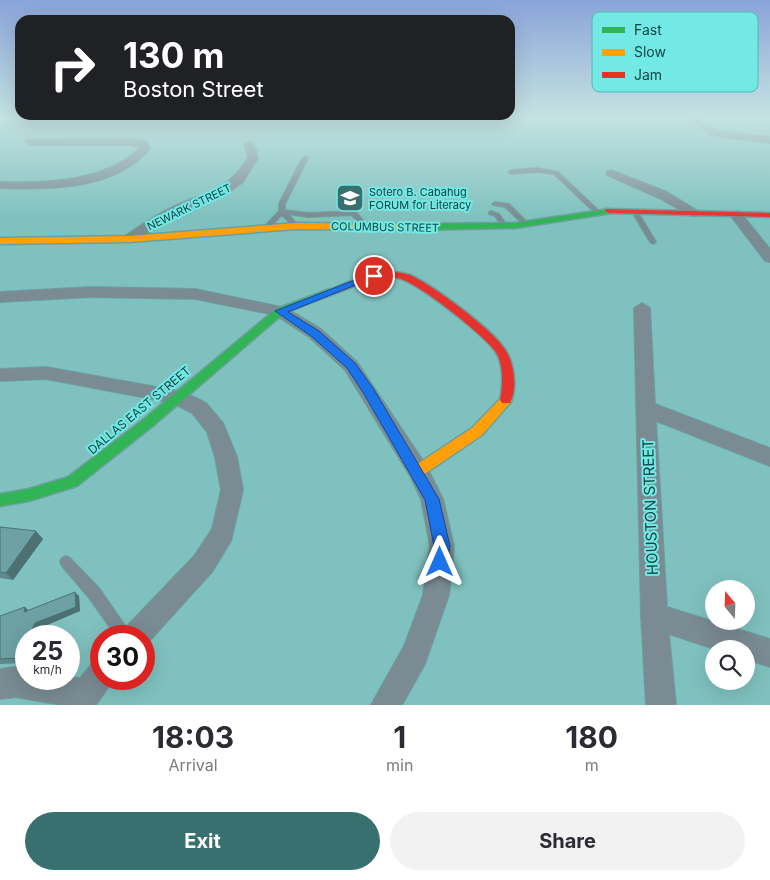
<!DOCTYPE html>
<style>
body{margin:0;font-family:Inter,sans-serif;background:#f2f2f3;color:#2b2b33;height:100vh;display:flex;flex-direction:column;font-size:19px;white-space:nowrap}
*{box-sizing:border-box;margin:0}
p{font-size:16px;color:#7c7c81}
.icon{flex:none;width:28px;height:28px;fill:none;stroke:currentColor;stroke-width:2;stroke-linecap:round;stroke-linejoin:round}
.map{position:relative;height:705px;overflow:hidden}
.panel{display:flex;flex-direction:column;background:#fff;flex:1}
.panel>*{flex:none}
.banner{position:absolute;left:15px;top:15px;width:500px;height:105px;border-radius:15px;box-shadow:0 5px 20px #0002;background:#202124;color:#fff;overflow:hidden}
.needle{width:32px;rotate:341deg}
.controls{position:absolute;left:705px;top:580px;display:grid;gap:10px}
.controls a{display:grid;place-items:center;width:50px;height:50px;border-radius:50%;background:#fff;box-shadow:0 5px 20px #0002;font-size:25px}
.speed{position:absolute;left:15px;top:625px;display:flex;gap:10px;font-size:25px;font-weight:700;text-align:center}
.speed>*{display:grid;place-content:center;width:65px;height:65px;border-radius:50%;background:#fff;box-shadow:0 5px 20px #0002;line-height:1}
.speed small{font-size:12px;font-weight:400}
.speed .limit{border:8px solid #d22;background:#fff;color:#111}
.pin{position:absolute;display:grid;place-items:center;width:42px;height:42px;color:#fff;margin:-21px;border:2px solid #fff;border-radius:50%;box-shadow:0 1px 5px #0007}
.me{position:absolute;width:55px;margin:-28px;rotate:0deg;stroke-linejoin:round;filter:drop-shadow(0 0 4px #0008)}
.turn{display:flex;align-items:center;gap:18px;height:105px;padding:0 25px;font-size:22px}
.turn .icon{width:65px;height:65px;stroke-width:2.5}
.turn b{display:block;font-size:35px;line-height:42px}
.eta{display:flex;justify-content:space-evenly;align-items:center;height:85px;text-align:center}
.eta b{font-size:30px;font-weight:700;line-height:35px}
.primary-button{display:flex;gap:10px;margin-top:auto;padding:10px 25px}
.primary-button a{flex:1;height:58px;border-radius:30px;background:#37706e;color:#fff;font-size:20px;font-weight:700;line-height:58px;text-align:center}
.primary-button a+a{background:#f2f2f3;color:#2b2b33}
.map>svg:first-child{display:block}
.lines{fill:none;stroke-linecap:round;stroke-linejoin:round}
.lane-casing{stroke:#6ca09e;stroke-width:2}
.street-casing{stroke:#6ca09e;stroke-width:2}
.fast-casing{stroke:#6ca09e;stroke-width:3}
.slow-casing{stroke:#6ca09e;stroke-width:3}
.jam-casing{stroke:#6ca09e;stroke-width:3}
.lane{fill:#7a8b93;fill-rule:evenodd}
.street{fill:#7a8b93;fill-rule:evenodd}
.fast{fill:#30b455;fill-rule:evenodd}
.slow{fill:#ff9f0a;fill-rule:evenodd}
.jam{fill:#e5322d;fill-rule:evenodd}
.wall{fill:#5f8a8d}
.shaded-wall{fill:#4d7173}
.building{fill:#6ea1a4;stroke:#4d7173}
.route{fill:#1a73e8;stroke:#114b97}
.labels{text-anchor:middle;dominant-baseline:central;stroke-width:4;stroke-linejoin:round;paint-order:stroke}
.far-poi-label{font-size:11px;fill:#104543;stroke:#72e9e4;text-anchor:start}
.far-street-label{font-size:11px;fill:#104543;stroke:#72e9e4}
.street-label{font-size:12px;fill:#104543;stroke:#72e9e4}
.near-street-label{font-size:15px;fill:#104543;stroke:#72e9e4}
.key{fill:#72e9e4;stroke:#55b8b4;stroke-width:1}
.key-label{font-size:14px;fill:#104543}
</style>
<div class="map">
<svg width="770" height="705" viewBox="0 0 770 705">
<rect width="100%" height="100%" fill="#7fc1be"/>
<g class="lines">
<!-- lane casing -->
<g class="lane-casing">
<g id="lane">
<polygon points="305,156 308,158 285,204 285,210 308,213 354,211 356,212 366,224 366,226 362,226 352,215 308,217 288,214 298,225 298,227 294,227 282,215 268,229 264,229 264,227 279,211 279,204 302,158"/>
<polygon points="537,168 558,172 598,210 598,212 594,212 554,174 537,172 511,174 508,172 511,170"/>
<polygon points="495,202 509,204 529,224 526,226 524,225 505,207 493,205 492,204"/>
<polygon points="635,210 638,212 656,242 655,243 653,244 650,242 632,212"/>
<polygon points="491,211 499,214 508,227 507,228 503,228 495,216 489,214 489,212"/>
<polygon points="66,556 70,558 99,588 129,631 131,636 116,636 89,598 62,566 60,562 62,558"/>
</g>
</g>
<!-- street casing -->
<g class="street-casing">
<g id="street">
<polygon points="686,118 697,118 719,131 770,137 770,143 714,136"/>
<path d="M 130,139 L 146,141 L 150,148 C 118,190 48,190 0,188 L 0,182 C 47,183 103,182 140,148 L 130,145 L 30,145 L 25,142 L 26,140 Z"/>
<path d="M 249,141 L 254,144 L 258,158 L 243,182 L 228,193 L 180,213 L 135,242 L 125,242 L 123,239 L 125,236 C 142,224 160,213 179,204 C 210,191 229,189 248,158 L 244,144 Z"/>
<polygon points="611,170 667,192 701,213 699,216 691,216 659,198 607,175 607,171"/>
<polygon points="736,211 740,212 770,249 770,262 765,261 730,215"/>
<polygon points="91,287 195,289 286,308 321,329 357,362 426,465 443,499 454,546 449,595 425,664 402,705 371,705 404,646 423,595 430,546 421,499 410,476 345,370 309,337 275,315 195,299 91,297 0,302 0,292"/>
<polygon points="642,303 650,308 655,404 770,448 770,466 656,421 667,607 770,639 770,667 746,659 746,649 714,649 669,634 676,705 646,705 641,616 634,308"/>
<polygon points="46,367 184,392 206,403 223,423 237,457 243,490 231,541 212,572 144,647 144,636 123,636 127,626 194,556 212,529 221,490 215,457 207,432 192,413 173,403 46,379 0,381 0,369"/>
<polygon points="101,661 101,679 114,679 96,705 62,705 15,697 0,699 0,669 15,667 26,669 26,679 69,679 69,677 80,678 91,665"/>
</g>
</g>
<!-- fast casing -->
<g class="fast-casing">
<g id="fast">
<polygon points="609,209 613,211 612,213 515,228 416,230 412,227 416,224 515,223"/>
<polygon points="330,289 333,290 335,292 333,294 284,313 154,425 77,486 29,501 0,506 0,494 29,489 68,477 144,419 276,309"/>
</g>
</g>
<!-- slow casing -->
<g class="slow-casing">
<g id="slow">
<polygon points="296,223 416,224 420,227 416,230 296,229 130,242 0,244 0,238 130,236"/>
<polygon points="506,395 510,397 512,400 510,403 482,435 423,475 418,477 413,475 411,471 413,467 472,428 502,397"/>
</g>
</g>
<!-- jam casing -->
<g class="jam-casing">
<g id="jam">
<polygon points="606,209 770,213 770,217 609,213 605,211"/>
<path d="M 391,272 C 398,272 403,273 410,275 C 431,284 492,329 504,348 C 514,361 518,388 510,403 L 502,403 L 500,400 C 503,386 504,363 495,351 C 484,335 415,280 397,278 C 373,274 352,289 330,295 L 325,292 L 361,277 Z"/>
</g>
</g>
<!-- lane -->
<use href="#lane" class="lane"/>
<!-- street -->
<use href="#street" class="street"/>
<!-- fast -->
<use href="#fast" class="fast"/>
<!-- slow -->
<use href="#slow" class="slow"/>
<!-- jam -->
<use href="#jam" class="jam"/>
</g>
<!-- wall -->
<g class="wall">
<polygon points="0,527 43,539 13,580 0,578"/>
<polygon points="79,596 80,611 40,628 26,636 26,657 24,663 0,664 0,616 29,611"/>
</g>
<!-- shaded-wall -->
<g class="shaded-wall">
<polygon points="36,531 43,539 13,580 6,573"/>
<polygon points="75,592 79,596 80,611 40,628 36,636 29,636 35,623"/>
<polygon points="25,607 29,611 24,612"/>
<polygon points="26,643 26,657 24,663 19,658"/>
</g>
<!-- building -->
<g class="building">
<polygon points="0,527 36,531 6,573 0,572"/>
<polygon points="75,592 76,607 35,623 29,636 26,636 26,643 19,658 0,659 0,616 25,607 24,612"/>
</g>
<!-- sky -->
<linearGradient id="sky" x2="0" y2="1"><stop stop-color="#89a4d9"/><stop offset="0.54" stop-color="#c5e3e2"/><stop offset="1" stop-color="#c5e3e2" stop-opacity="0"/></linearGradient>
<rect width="770" height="217" fill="url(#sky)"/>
<!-- route -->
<polygon class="route" points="370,274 378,276 288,312 319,331 355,363 373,388 439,499 450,546 446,568 440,570 435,568 432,562 434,546 425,500 364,394 347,368 311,336 275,311"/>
<!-- icons -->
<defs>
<g id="school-square" transform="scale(1.4375)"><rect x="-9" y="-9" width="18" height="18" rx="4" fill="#37706e" stroke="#72e9e4"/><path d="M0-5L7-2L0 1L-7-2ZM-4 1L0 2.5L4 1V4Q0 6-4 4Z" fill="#fff"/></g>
</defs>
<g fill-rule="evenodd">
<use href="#school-square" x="350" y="198"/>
</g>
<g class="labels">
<!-- far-poi labels -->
<g class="far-poi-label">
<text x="369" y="192">Sotero B. Cabahug<tspan x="369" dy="13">FORUM for Literacy</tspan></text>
</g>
<!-- far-street labels -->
<g class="far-street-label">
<text transform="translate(189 207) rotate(-26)">NEWARK STREET</text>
<text transform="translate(385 227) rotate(1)">COLUMBUS STREET</text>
</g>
<!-- street labels -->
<g class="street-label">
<text transform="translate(139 410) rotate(-40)">DALLAS EAST STREET</text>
</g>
<!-- near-street labels -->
<g class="near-street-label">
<text transform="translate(650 507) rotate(-92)">HOUSTON STREET</text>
</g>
</g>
<!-- legend -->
<rect x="592" y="12" width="166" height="80" rx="8" class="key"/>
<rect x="602" y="27" width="23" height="6" fill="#30b455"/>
<rect x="602" y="49" width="23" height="7" fill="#ff9f0a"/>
<rect x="602" y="72" width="23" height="6" fill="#e5322d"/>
<g class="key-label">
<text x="634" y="35">Fast</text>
<text x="634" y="57">Slow</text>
<text x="634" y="80">Jam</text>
</g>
</svg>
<div class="controls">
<a><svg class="needle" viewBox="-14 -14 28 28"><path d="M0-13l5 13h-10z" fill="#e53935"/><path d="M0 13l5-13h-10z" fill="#7c7c81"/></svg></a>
<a><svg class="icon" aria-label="search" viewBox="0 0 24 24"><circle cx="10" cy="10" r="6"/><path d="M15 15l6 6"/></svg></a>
</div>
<div class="speed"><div>25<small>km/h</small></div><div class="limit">30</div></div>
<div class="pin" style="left:374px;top:276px;background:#d93025"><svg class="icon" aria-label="arrive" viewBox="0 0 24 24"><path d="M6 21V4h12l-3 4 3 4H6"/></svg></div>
<svg class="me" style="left:440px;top:562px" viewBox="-20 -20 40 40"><path d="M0-17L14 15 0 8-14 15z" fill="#1a73e8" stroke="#fff" stroke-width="4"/></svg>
<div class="banner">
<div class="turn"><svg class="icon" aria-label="right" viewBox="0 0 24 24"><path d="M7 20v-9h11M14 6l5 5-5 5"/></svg><div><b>130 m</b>Boston Street</div></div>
</div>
</div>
<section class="panel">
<div class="eta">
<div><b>18:03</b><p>Arrival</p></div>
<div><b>1</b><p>min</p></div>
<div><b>180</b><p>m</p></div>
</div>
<div class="primary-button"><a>Exit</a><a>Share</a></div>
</section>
